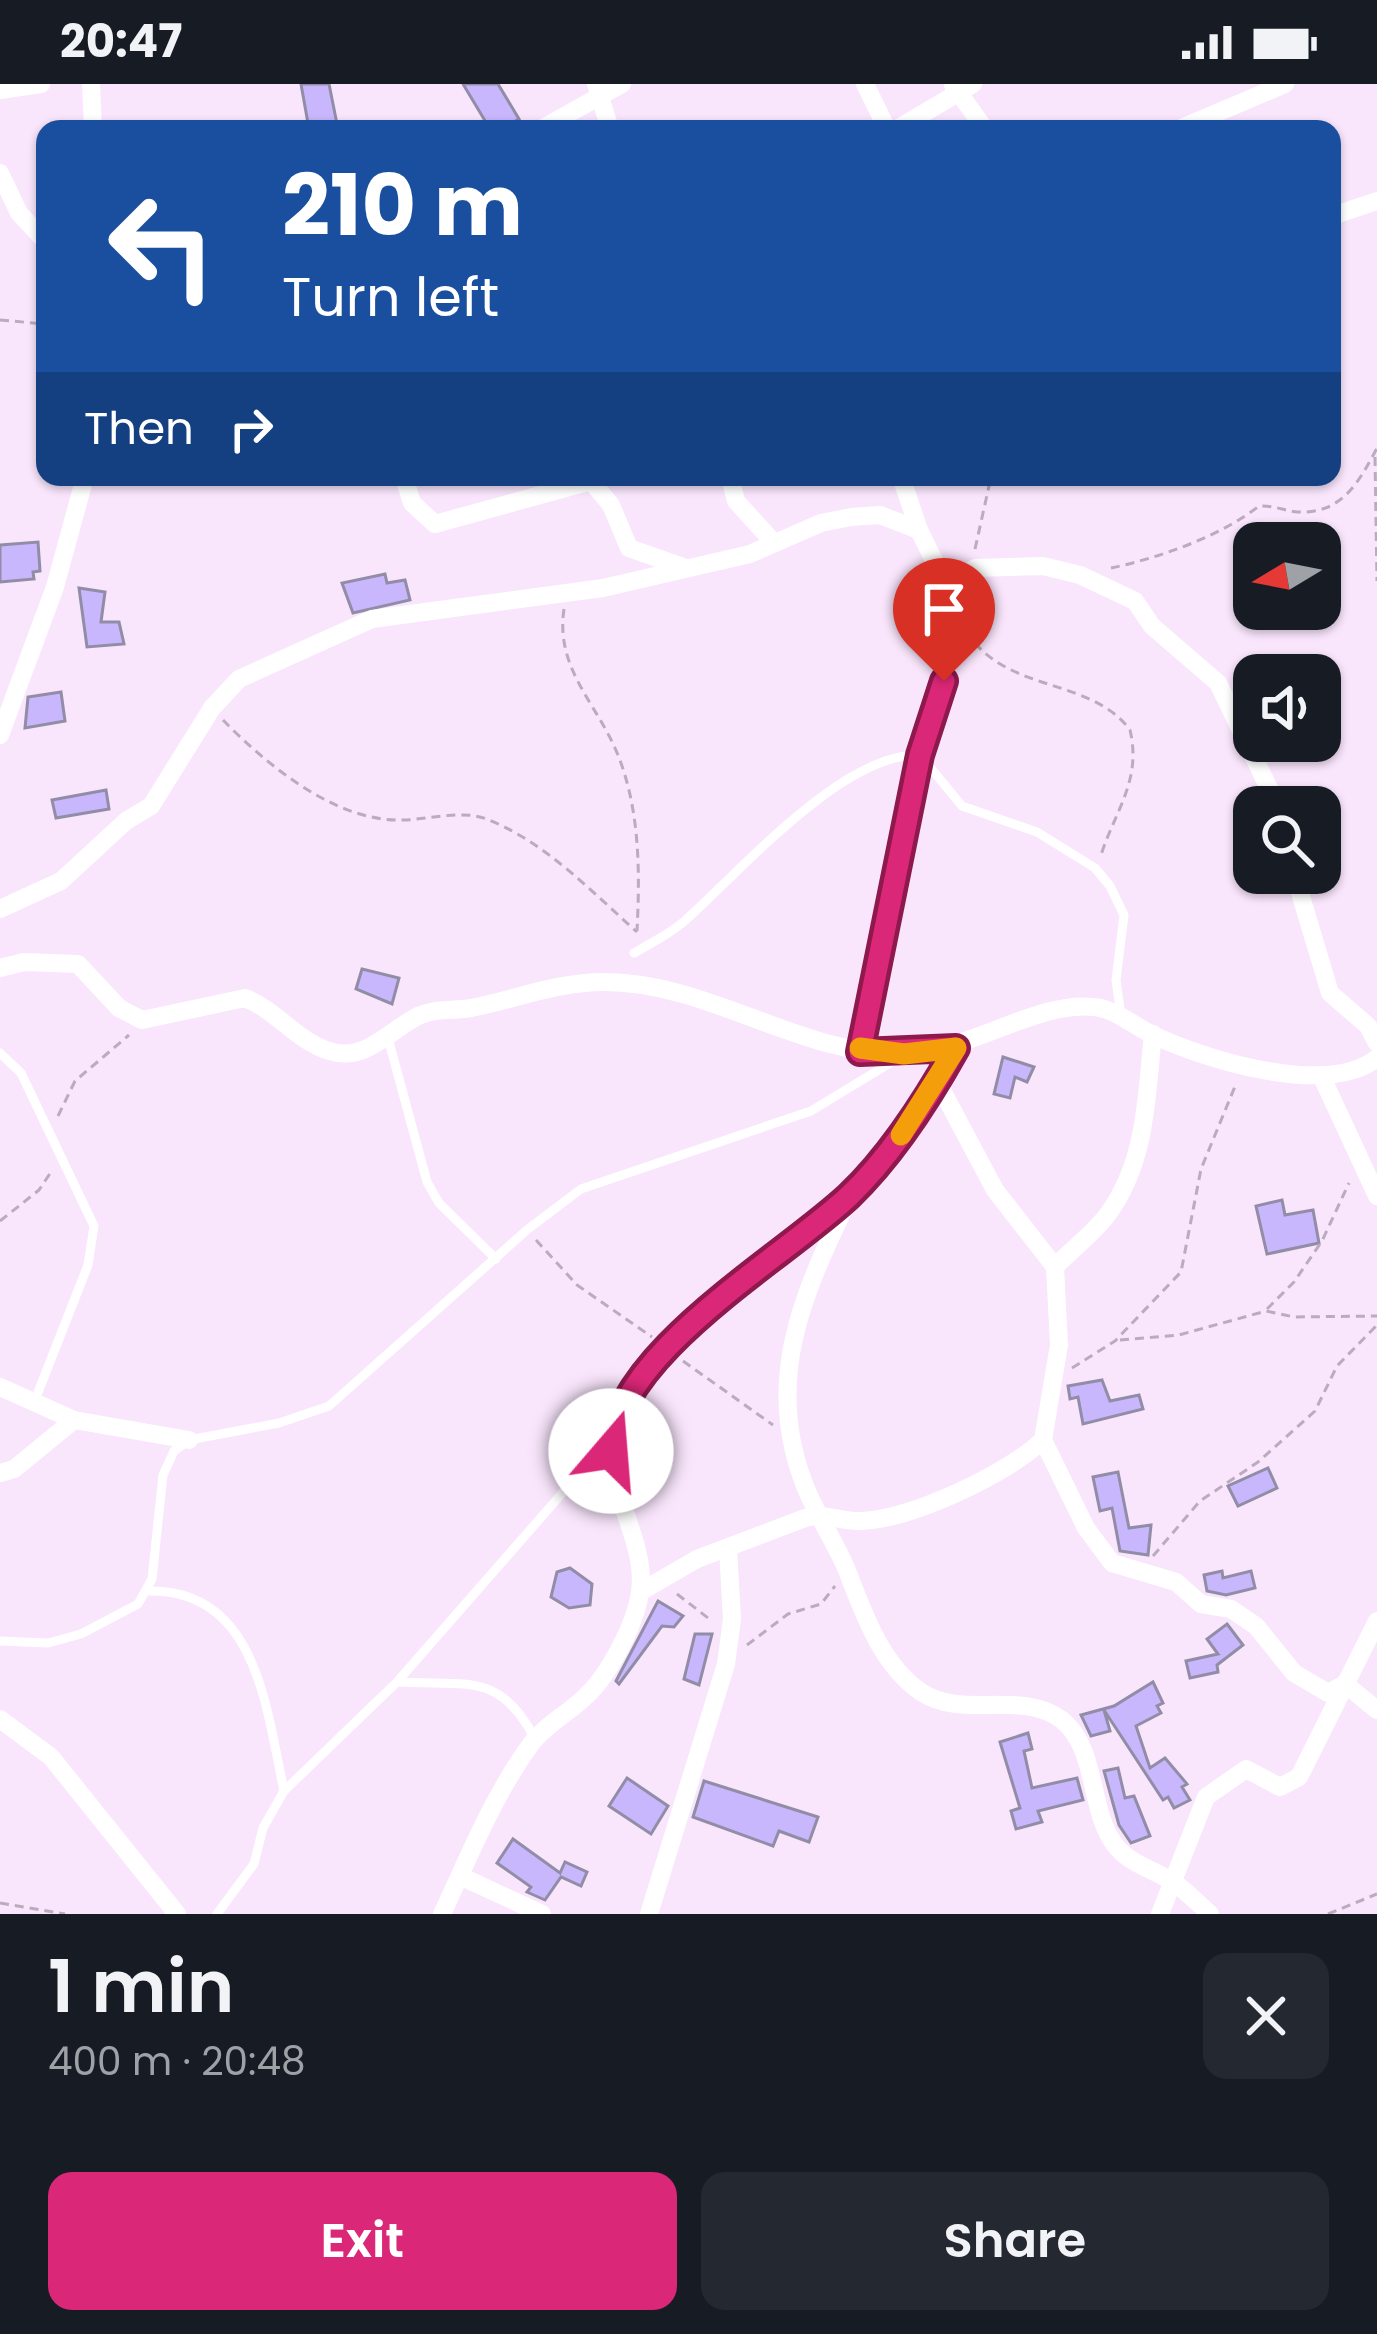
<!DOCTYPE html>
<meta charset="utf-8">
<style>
body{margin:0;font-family:Poppins,sans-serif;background:#242831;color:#f1f3f6;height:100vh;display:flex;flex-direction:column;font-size:45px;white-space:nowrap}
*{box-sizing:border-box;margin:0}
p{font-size:39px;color:#9ea1a6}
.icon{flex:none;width:66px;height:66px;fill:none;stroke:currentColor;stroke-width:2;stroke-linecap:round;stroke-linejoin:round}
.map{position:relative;height:1830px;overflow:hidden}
.panel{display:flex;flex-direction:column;background:#171b24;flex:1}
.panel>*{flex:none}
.guide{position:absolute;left:36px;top:36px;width:1305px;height:366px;border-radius:24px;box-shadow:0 3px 9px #0004;background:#1a4fa0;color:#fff;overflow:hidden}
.needle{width:78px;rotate:260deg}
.buttons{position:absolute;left:1233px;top:438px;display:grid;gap:24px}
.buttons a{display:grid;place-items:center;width:108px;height:108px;border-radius:24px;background:#171b24;box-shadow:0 3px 9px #0004;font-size:60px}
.pin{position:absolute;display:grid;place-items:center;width:102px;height:102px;color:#fff;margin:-123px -51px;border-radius:50% 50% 50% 0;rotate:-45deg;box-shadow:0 0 12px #0007}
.pin .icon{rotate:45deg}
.me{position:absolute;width:132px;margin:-66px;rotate:18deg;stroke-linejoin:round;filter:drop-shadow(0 0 9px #0008)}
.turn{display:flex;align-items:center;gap:42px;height:252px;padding:0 48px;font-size:54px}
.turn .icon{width:156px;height:156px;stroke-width:2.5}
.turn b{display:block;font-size:84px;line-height:102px}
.then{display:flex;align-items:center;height:114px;padding:0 48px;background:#0003;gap:24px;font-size:45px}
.round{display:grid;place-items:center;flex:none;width:126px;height:126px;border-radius:24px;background:#242831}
.head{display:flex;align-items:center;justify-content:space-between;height:204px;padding:0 48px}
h1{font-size:72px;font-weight:600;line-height:90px}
.primary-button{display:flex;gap:24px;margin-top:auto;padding:24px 48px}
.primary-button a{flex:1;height:138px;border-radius:24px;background:#db2777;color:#fff;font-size:48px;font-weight:600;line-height:138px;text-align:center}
.primary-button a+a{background:#242831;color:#f1f3f6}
.status{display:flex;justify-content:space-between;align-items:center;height:84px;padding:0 60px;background:#171b24;direction:ltr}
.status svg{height:33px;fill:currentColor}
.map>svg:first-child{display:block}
.building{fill:#c9b7fd;stroke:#928da6;stroke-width:3}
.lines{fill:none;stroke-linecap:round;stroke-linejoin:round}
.path{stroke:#bbabbe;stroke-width:3;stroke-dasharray:9 6;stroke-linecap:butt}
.lane{stroke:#fff;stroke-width:9}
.street{stroke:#fff;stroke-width:18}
.route-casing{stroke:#8e194d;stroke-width:30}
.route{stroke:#db2777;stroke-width:21}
.slow{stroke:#f59e0b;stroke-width:21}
</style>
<div class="status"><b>20:47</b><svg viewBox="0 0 49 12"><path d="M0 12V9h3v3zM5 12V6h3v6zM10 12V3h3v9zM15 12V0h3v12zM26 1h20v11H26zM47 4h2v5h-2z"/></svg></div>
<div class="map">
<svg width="1377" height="1830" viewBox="0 0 1377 1830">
<rect width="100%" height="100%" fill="#f9e5fc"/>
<!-- building -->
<g class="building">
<polygon points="301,0 329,0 338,45 309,45"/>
<polygon points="463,0 498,0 519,35 510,40 513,45 490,45"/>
<polygon points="38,458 40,487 33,488 34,495 0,498 0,461"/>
<polygon points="385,490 387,499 405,496 410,516 353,529 342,499"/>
<polygon points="79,504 105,508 101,538 119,538 124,560 87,563"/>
<polygon points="61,608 65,637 25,644 28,613"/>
<polygon points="106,706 109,725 56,734 52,716"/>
<polygon points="362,885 399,894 392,920 356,905"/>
<polygon points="1003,973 1034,983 1027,998 1015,993 1010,1014 994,1010"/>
<polygon points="1282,1116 1285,1131 1313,1126 1319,1159 1267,1170 1256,1122"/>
<polygon points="1102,1296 1110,1317 1139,1311 1143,1325 1083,1340 1078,1313 1070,1315 1068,1302"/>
<polygon points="1268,1384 1277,1404 1238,1422 1228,1402"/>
<polygon points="1118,1388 1129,1444 1151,1441 1148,1471 1120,1467 1112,1424 1100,1427 1093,1393"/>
<polygon points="570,1484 592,1500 590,1521 569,1524 551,1513 557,1488"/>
<polygon points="1222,1487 1223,1494 1251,1487 1255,1504 1226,1511 1207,1507 1204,1491"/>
<polygon points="658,1517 683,1532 674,1543 662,1542 619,1600 616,1597"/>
<polygon points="1227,1540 1243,1561 1217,1581 1218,1588 1190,1594 1186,1577 1218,1570 1207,1555"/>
<polygon points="695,1550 712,1550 699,1601 684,1595"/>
<polygon points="1153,1598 1163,1619 1157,1622 1161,1629 1136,1642 1150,1684 1165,1674 1187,1700 1182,1703 1190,1716 1174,1724 1168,1713 1163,1716 1104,1626 1110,1647 1091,1652 1081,1631 1114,1622"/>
<polygon points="1028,1649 1032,1665 1024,1667 1032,1704 1077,1694 1083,1716 1038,1727 1042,1738 1016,1745 1011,1727 1020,1724 1000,1658"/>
<polygon points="1118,1684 1125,1714 1134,1712 1150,1752 1131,1759 1119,1741 1104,1687"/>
<polygon points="627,1694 668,1722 651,1750 609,1722"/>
<polygon points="704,1697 818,1733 809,1758 779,1747 773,1762 693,1733"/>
<polygon points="513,1755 560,1789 565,1778 587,1788 581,1802 561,1793 545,1816 527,1808 531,1803 497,1779"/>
</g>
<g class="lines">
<!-- path -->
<g class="path">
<polyline points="0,236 45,240"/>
<polyline points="1375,373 1377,497"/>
<polyline points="975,465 991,393"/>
<path d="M 1111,484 C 1159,474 1221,452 1259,422 C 1273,421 1285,427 1298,428 C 1342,430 1359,398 1377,364"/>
<path d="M 564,525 C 555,585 597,619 618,671 C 640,727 640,788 637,847"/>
<path d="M 975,559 C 1017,608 1093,596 1130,646 C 1142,696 1115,727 1101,771"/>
<path d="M 223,636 C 266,680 332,735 397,736 C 426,737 462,724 489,736 C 546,759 592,808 637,848"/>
<polyline points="58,1032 75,997 129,951"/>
<polyline points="0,1137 39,1106 51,1088"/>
<polyline points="536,1156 577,1201 652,1253"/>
<polyline points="1267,1225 1294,1198 1322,1157 1349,1099"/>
<polyline points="1120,1256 1179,1251 1266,1227 1294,1233 1377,1232"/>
<polyline points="683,1277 773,1341"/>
<polyline points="1072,1284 1115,1257 1181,1188 1201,1085 1236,1000"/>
<polyline points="1153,1472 1200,1417 1258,1378 1315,1327 1337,1282 1377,1241"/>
<polyline points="677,1510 712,1537"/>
<polyline points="747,1561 788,1530 821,1520 835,1502"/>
<polyline points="0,1819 65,1830"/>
<polyline points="1328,1830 1377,1810"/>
</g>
<!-- lane -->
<g class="lane">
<path d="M 634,869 C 653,858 673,848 689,833 C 743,784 845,668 920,671 L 962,722 L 1037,748 L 1095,784 L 1110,802 L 1124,831 L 1116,896 L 1121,932"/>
<polyline points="388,954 427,1098 439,1119 496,1175"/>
<polyline points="0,969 21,989 94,1142 88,1181 35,1316"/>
<path d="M 147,1507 C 257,1504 266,1624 284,1707"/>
<polyline points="0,1557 48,1559 81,1550 138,1520 152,1495 163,1391 174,1367 189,1356 279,1339 329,1322 528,1145 581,1105 811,1027 900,973"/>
<path d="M 398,1598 C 467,1602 500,1587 535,1655"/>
<polyline points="217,1830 254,1780 263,1744 284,1707 397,1598 572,1398 610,1369"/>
</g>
<!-- street -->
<g class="street">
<polyline points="91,0 93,45"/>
<polyline points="596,0 610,45"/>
<polyline points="865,0 887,45"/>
<polyline points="953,1 985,45"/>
<polyline points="0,6 41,0"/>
<polyline points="541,45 622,0"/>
<polyline points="897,45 973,0"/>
<polyline points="1179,45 1285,0"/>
<polyline points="0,89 19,129 45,157"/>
<polyline points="1332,132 1377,117"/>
<polyline points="404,393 412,419 435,440 591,397 611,421 629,464 683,483"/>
<polyline points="730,393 736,417 774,459"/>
<polyline points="945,503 975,484 1043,482 1080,491 1135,517 1152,542 1218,599 1278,723"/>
<polyline points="0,651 55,503 85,393"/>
<polyline points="1294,789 1330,909 1368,942 1377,959"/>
<polyline points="0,825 61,797 126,737 151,722 212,624 239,595 372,535 603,504 750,470 821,439 851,433 880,431 919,446"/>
<path d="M 0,884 L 24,878 L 78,880 L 119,924 L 142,936 L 245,914 C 276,926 297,957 329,967 C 365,979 390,946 418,932 C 435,924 453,927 471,924 C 517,915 557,898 604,898 C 709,898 799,971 902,970 C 969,969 1037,916 1094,923 C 1115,925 1133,941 1151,950 C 1203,975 1327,1014 1377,974"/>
<polyline points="859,968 920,671 956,555 952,513 919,446 901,393"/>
<polyline points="1321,991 1377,1112"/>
<polyline points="937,997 995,1106 1055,1183"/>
<path d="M 849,1114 C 803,1210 763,1296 805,1402 C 816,1430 834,1456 846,1484 C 863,1527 880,1580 921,1608 C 963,1636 1021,1605 1062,1636 C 1098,1665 1088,1725 1115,1761 C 1130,1781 1156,1786 1176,1800 C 1188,1809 1199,1820 1210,1830"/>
<polyline points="0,1303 74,1336 189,1356"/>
<polyline points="1043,1356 1086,1444 1112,1479 1176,1498 1201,1520 1231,1525 1256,1542 1294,1589 1328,1609 1345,1600"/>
<polyline points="0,1389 14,1385 74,1336"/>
<path d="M 640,1508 L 697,1475 L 805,1434 C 824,1428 841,1438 861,1437 C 912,1435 1007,1390 1043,1356 L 1059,1261 L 1055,1183 C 1072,1165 1094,1149 1108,1130 C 1147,1076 1146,1014 1153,950"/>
<polyline points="1345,1600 1377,1626"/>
<polyline points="0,1635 51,1673 177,1830"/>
<polyline points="460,1792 542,1830"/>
<path d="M 442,1830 C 469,1773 493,1712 531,1660 C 545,1641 569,1629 586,1612 C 609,1591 636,1539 640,1508 C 649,1443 581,1382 628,1314 C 687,1228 776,1182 849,1111 C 892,1070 927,1015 956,964"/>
<polyline points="649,1830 726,1580 732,1535 728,1465"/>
<polyline points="1160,1830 1206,1713 1246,1685 1280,1703 1299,1693 1377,1537"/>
</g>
</g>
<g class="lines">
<!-- route casing -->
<g class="route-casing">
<path id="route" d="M 611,1367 C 614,1270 783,1174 849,1112 C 892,1071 927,1016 956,964 L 860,968 L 920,671 L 944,597"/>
</g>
<!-- route -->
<use href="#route" class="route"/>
<!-- slow -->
<polyline class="slow" points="860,964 904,970 956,964 901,1051"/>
</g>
</svg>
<div class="buttons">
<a><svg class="needle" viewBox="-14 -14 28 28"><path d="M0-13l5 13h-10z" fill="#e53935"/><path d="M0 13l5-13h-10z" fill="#9ea1a6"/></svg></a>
<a><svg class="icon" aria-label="sound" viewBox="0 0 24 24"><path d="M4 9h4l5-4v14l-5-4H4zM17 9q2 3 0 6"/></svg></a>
<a><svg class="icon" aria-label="search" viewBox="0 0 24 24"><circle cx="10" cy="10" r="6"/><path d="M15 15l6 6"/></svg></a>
</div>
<div class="pin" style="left:944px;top:597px;background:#d93025"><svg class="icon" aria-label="arrive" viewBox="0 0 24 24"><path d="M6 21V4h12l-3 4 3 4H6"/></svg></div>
<svg class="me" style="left:611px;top:1367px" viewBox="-20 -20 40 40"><circle r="19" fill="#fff"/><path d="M0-13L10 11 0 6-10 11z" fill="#db2777"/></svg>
<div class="guide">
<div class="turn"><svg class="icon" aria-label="left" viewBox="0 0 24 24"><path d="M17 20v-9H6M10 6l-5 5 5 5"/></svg><div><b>210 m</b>Turn left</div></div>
<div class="then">Then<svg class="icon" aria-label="right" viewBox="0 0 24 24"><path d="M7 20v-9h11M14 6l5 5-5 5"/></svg></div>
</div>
</div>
<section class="panel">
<div class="head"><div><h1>1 min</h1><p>400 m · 20:48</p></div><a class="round"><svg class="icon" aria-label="close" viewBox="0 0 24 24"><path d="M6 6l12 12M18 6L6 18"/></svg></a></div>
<div class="primary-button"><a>Exit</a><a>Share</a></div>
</section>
